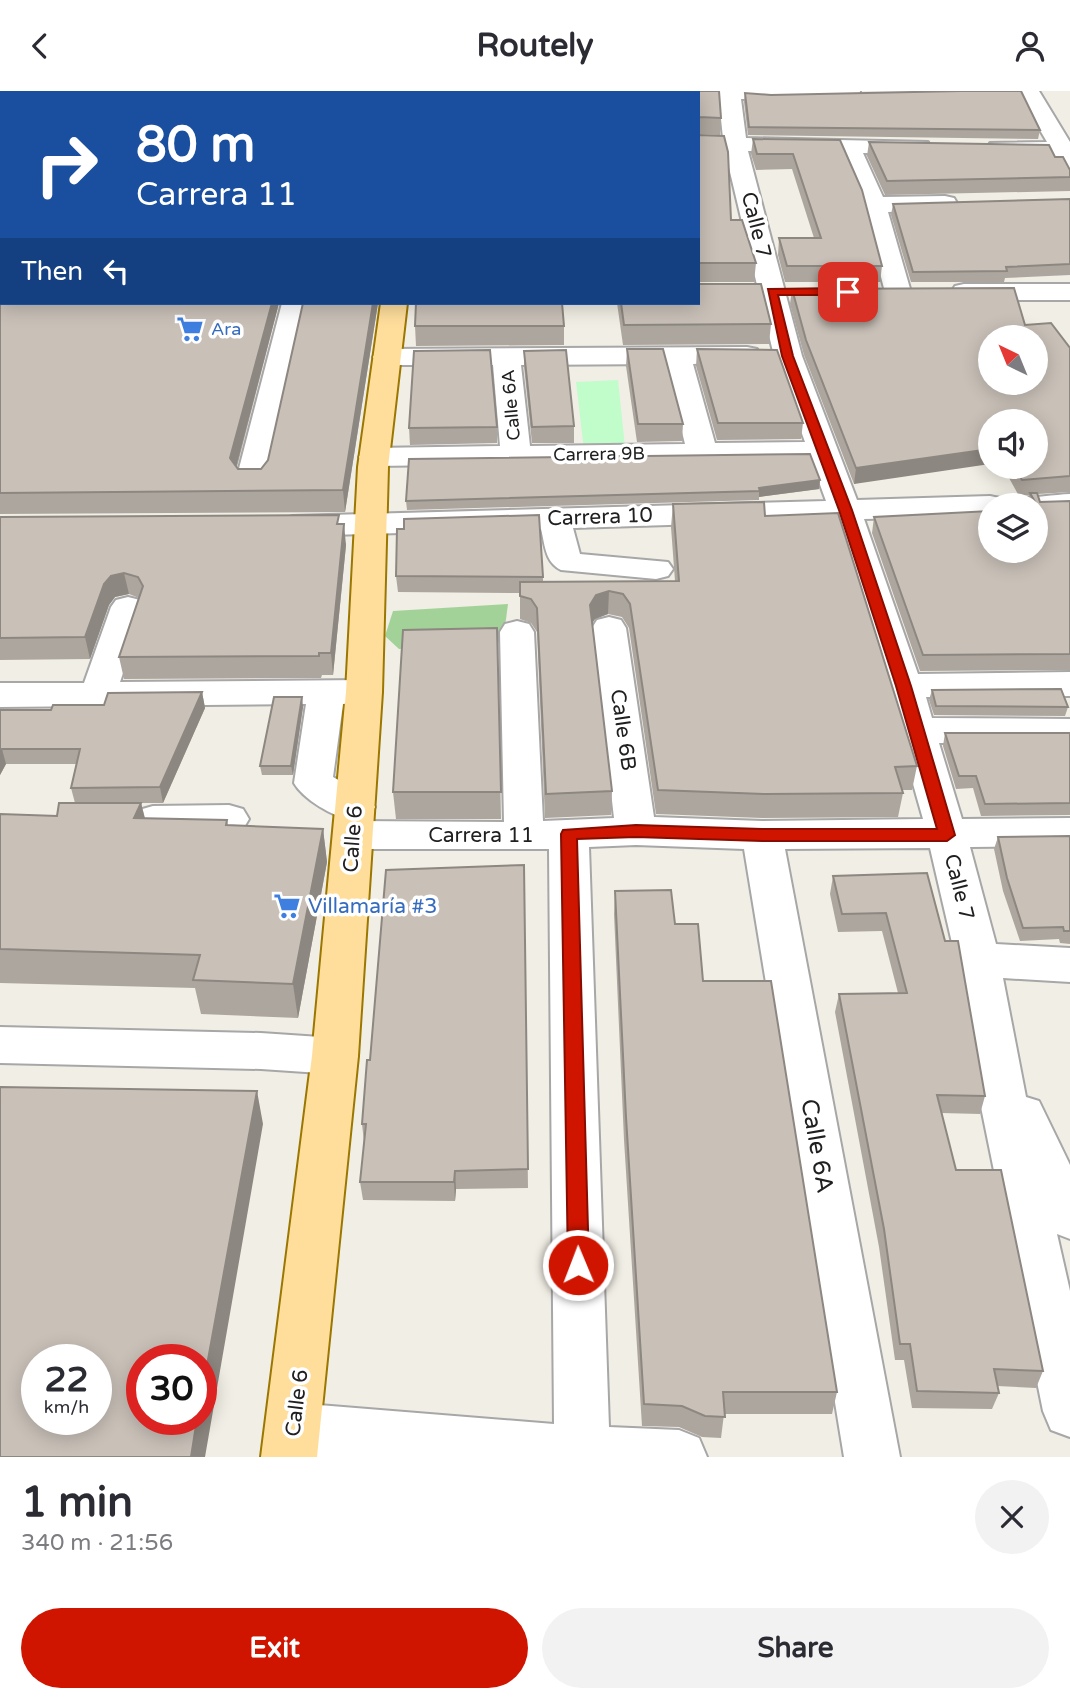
<!DOCTYPE html>
<meta charset="utf-8">
<style>
body{margin:0;font-family:"Varela Round",sans-serif;background:#f2f2f3;color:#2b2b33;height:100vh;display:flex;flex-direction:column;font-size:26px;white-space:nowrap}
*{box-sizing:border-box;margin:0}
p{font-size:23px;color:#7c7c81}
.icon{flex:none;width:38px;height:38px;fill:none;stroke:currentColor;stroke-width:2;stroke-linecap:round;stroke-linejoin:round}
.map{position:relative;height:1366px;overflow:hidden}
.side{display:flex;flex-direction:column;background:#fff;flex:1}
.side>*{flex:none}
.guide{position:absolute;left:0px;top:0px;width:700px;height:214px;box-shadow:0 4px 18px #0003;background:#1a4fa0;color:#fff;overflow:hidden}
.needle{width:46px;rotate:317deg}
.tools{position:absolute;left:978px;top:234px;display:grid;gap:14px}
.tools a{display:grid;place-items:center;width:70px;height:70px;border-radius:50%;background:#fff;box-shadow:0 4px 18px #0003;font-size:35px}
.speed{position:absolute;left:21px;top:1253px;display:flex;gap:14px;font-size:35px;font-weight:700;text-align:center}
.speed>*{display:grid;place-content:center;width:91px;height:91px;border-radius:50%;background:#fff;box-shadow:0 4px 18px #0003;line-height:1}
.speed small{font-size:18px;font-weight:400}
.speed .limit{border:10px solid #d22;background:#fff;color:#111}
.pin{position:absolute;display:grid;place-items:center;width:60px;height:60px;color:#fff;margin:-30px;border-radius:14px;box-shadow:0 4px 10px #0006}
.me{position:absolute;width:77px;margin:-38px;rotate:359deg;stroke-linejoin:round;filter:drop-shadow(0 0 5px #0008)}
.turn{display:flex;align-items:center;gap:24px;height:147px;padding:0 21px;font-size:32px}
.turn .icon{width:91px;height:91px;stroke-width:2.5}
.turn b{display:block;font-size:49px;line-height:60px}
.then{display:flex;align-items:center;height:66px;padding:0 21px;background:#0003;gap:14px;font-size:26px}
.round{display:grid;place-items:center;flex:none;width:74px;height:74px;border-radius:37px;background:#f2f2f3}
.summary{display:flex;align-items:center;justify-content:space-between;height:119px;padding:0 21px}
h1{font-size:42px;font-weight:700;line-height:52px}
.cta{display:flex;gap:14px;margin-top:auto;padding:14px 21px}
.cta a{flex:1;height:80px;border-radius:42px;background:#cf1400;color:#fff;font-size:28px;font-weight:700;line-height:80px;text-align:center}
.cta a+a{background:#f2f2f3;color:#2b2b33}
header{display:flex;justify-content:space-between;align-items:center;height:91px;padding:0 21px;background:#fff;font-size:32px;font-weight:700}
.map>svg:first-child{display:block}
.forest{fill:#a3d298}
.park{fill:#c1fccb}
.lines{fill:none;stroke-linecap:round;stroke-linejoin:round}
.minor-casing{stroke:#a7a7a7;stroke-width:4}
.major-casing{stroke:#9b7700;stroke-width:4}
.minor{fill:#fff;fill-rule:evenodd}
.major{fill:#ffde9c;fill-rule:evenodd}
.wall{fill:#ada69e}
.shaded-wall{fill:#8d8781}
.building{fill:#c9c1b8;stroke:#8d8781;stroke-width:2;fill-rule:evenodd}
.route{fill:#cf1400;stroke:#870d00;stroke-width:2}
.labels{text-anchor:middle;dominant-baseline:central;stroke-width:7;stroke-linejoin:round;paint-order:stroke}
.far-shop-label{font-size:18px;fill:#366cbe;stroke:#fff;text-anchor:start}
.far-street-label{font-size:18px;fill:#202020;stroke:#fff}
.street-label{font-size:21px;fill:#202020;stroke:#fff}
.shop-label{font-size:21px;fill:#366cbe;stroke:#fff;text-anchor:start}
.near-street-label{font-size:24px;fill:#202020;stroke:#fff}
</style>
<header><svg class="icon" aria-label="back" viewBox="0 0 24 24"><path d="M15 5l-7 7 7 7"/></svg>Routely<svg class="icon" aria-label="person" viewBox="0 0 24 24"><circle cx="12" cy="8" r="4"/><path d="M4 21q1-7 8-7t8 7"/></svg></header>
<div class="map">
<svg width="1070" height="1366" viewBox="0 0 1070 1366">
<rect width="100%" height="100%" fill="#f1eee5"/>
<!-- forest -->
<polygon class="forest" points="508,513 503,551 399,558 385,545 393,520"/>
<!-- park -->
<polygon class="park" points="618,289 625,356 584,359 576,291"/>
<g class="lines">
<!-- minor casing -->
<g class="minor-casing">
<g id="minor">
<polygon points="102,0 124,0 101,2"/>
<path d="M 718,0 L 860,0 L 859,7 L 851,8 L 741,8 L 746,47 L 928,51 L 931,56 L 928,61 L 920,63 L 863,62 L 883,106 L 945,105 L 954,107 L 957,112 L 954,117 L 945,119 L 888,121 L 911,201 L 907,207 L 898,209 L 889,207 L 885,201 L 862,114 L 840,62 L 748,60 L 802,265 L 857,409 L 990,405 C 1011,411 1046,404 1070,403 L 1070,423 L 1036,424 L 1036,415 L 990,415 L 990,425 L 864,428 L 918,583 L 1070,581 L 1070,605 L 926,606 L 932,627 L 1070,628 L 1070,652 L 939,652 L 962,728 L 1070,727 L 1070,755 L 970,756 L 996,853 L 1070,857 L 1070,891 L 1003,887 L 1026,1006 L 1039,1010 L 1070,1074 L 1070,1148 L 1057,1143 L 1070,1200 L 1070,1346 L 1051,1339 L 1043,1320 L 970,962 L 956,869 L 930,757 L 785,758 L 900,1366 L 844,1366 L 744,758 L 636,754 L 589,756 L 609,1336 L 679,1339 L 699,1347 L 707,1366 L 294,1366 L 275,1358 L 267,1339 L 275,1320 L 294,1312 L 554,1333 L 549,758 L 353,758 L 339,754 L 333,744 L 339,734 L 353,730 L 504,731 L 500,541 L 505,533 L 517,530 L 529,533 L 534,541 L 543,730 L 614,727 L 592,537 L 597,529 L 609,526 L 621,529 L 626,537 L 654,726 L 762,730 L 923,728 L 900,647 L 895,639 L 897,636 L 832,429 L 573,437 L 580,463 L 668,471 L 673,478 L 668,485 L 656,488 L 561,479 C 545,471 545,454 541,438 L 293,445 L 282,442 L 277,435 L 282,428 L 293,425 L 826,410 L 811,369 L 374,375 L 363,372 L 359,366 L 363,360 L 374,357 L 500,355 L 493,274 L 387,274 L 377,272 L 373,266 L 377,260 L 387,258 L 747,256 L 757,258 L 761,264 L 757,270 L 693,273 L 715,352 L 805,351 L 774,265 L 725,60 L 698,60 L 698,46 L 723,47 ZM 665,273 L 685,353 L 530,355 L 521,274 Z"/>
<polygon points="1017,0 1039,0 1070,51 1070,77 1062,75 1055,65 998,64 990,62 987,57 990,52 1047,51"/>
<polygon points="964,193 1070,193 1070,209 964,209 955,207 951,201 955,195"/>
<polygon points="282,212 308,212 268,389 263,396 252,398 241,396 236,389"/>
<path d="M 128,506 L 140,509 L 145,516 L 120,591 L 364,589 L 377,593 L 382,601 L 377,609 L 343,613 L 333,686 L 369,706 L 375,716 L 369,726 C 363,727 358,730 352,729 C 333,726 303,708 294,692 L 306,613 L 0,616 L 0,592 L 84,592 L 111,516 L 116,509 Z"/>
<path d="M 229,714 L 243,718 L 249,728 L 243,738 C 216,746 166,747 139,739 L 133,729 L 139,719 L 153,715 Z"/>
<polygon points="0,936 261,942 335,947 351,952 358,965 351,978 335,983 261,978 0,972"/>
</g>
</g>
<!-- major casing -->
<g class="major-casing">
<g id="major">
<rect x="409" y="0" width="22" height="2"/>
<polygon points="381,212 407,212 388,376 382,601 358,965 317,1366 261,1366 312,965 346,601 358,376"/>
</g>
</g>
<!-- minor -->
<use href="#minor" class="minor"/>
<!-- major -->
<use href="#major" class="major"/>
</g>
<!-- wall -->
<g class="wall">
<polygon points="559,0 719,0 721,27 720,44 698,43 698,2 559,2"/>
<polygon points="745,2 1040,39 1038,48 748,44 744,11"/>
<polygon points="698,44 731,129 756,172 754,191 698,191"/>
<polygon points="753,48 840,49 882,175 880,191 785,191 778,164 779,147 814,147 792,78 756,79 751,63"/>
<polygon points="869,51 1055,66 1070,79 1070,100 885,104 867,65"/>
<polygon points="1070,108 1070,184 1005,187 1004,191 911,191 891,124 893,113"/>
<polygon points="0,143 2,143 2,204 0,203"/>
<polygon points="792,198 1025,234 1070,257 1070,401 1038,403 1040,411 1070,410 1070,579 920,580 872,442 874,426 1036,460 1036,415 1026,415 1029,404 1019,405 1003,376 1036,376 1036,331 854,393 804,264 790,213"/>
<polygon points="0,204 279,212 237,376 238,378 261,378 268,369 303,212 378,212 345,421 0,423"/>
<polygon points="617,212 698,212 771,233 769,253 623,254"/>
<polygon points="415,235 564,235 564,254 416,255"/>
<polygon points="627,258 683,333 682,350 637,351 626,275"/>
<polygon points="697,258 803,332 801,348 717,349 696,275"/>
<polygon points="524,260 574,335 574,352 532,352 524,276"/>
<polygon points="497,336 497,352 410,354 409,337"/>
<polygon points="820,389 819,398 759,406 759,409 407,419 406,410"/>
<polygon points="673,413 765,425 917,675 912,699 902,699 903,702 898,726 762,727 656,723 629,537 622,526 608,523 595,528 592,532 612,700 611,724 545,727 537,541 531,532 520,528 520,502 398,501 396,485 543,486 543,491 675,490 671,436"/>
<polygon points="0,426 340,433 346,454 333,584 322,584 321,587 124,588 119,566 139,507 129,503 115,506 109,514 90,568 0,569"/>
<polygon points="497,537 501,728 396,728 393,701"/>
<polygon points="932,599 1068,616 1065,625 934,624 929,609"/>
<polygon points="202,601 205,617 163,712 141,712 145,727 227,729 228,734 323,738 327,771 298,927 201,923 195,897 0,892 0,723 57,725 75,712 71,697 76,673 6,673 0,684 0,619 51,619 104,614"/>
<polygon points="303,616 293,684 262,684 260,675"/>
<polygon points="945,642 1070,642 1070,724 981,725 973,697 956,698 943,655"/>
<polygon points="1070,745 1070,853 1060,852 1059,848 1020,850 1003,800 994,758 998,746"/>
<polygon points="524,774 528,1097 456,1098 455,1110 363,1109 360,1091 364,1051 362,1033 370,969"/>
<polygon points="927,782 985,1005 980,1023 941,1022 956,1079 1043,1280 1036,1297 997,1295 999,1302 992,1318 912,1317 904,1269 895,1269 879,1156 835,921 839,903 898,902 882,840 838,841 830,803 833,785"/>
<polygon points="615,800 675,833 703,890 837,1301 832,1323 724,1323 721,1347 702,1346 679,1336 642,1335 624,1049 614,823"/>
</g>
<!-- shaded-wall -->
<g class="shaded-wall">
<polygon points="272,212 279,212 233,388 230,367"/>
<polygon points="373,212 378,212 345,421 343,399"/>
<polygon points="990,358 990,373 854,393 856,377"/>
<polygon points="820,389 819,398 759,406 759,397"/>
<polygon points="344,433 346,454 333,584 331,562"/>
<polygon points="124,482 129,503 115,506 109,514 90,568 85,546 104,493 111,485"/>
<polygon points="609,500 608,523 595,528 589,537 590,514 596,504"/>
<polygon points="202,601 205,617 163,712 160,696"/>
<polygon points="302,606 303,616 293,684 291,675"/>
<polygon points="2,658 6,673 0,684 0,661"/>
<polygon points="141,712 149,745 134,727"/>
<polygon points="323,738 327,771 298,927 293,893"/>
<polygon points="257,1000 263,1033 205,1366 191,1366 197,1328 201,1328 201,1307"/>
<polygon points="455,1080 456,1098 455,1110 454,1091"/>
</g>
<!-- building -->
<g class="building">
<polygon points="122,0 347,0 347,2 121,2"/>
<rect x="432" y="0" width="57" height="2"/>
<polygon points="560,0 719,0 721,27 699,26 698,27 698,2 560,2"/>
<polygon points="961,0 1021,0 1040,39 749,36 745,2 771,4"/>
<polygon points="698,44 724,45 728,61 731,129 742,129 756,172 699,172 698,173"/>
<polygon points="753,48 840,49 862,99 882,175 787,175 779,147 821,147 793,63 757,63"/>
<polygon points="869,51 1049,54 1055,66 1063,66 1070,79 1070,86 887,90"/>
<polygon points="1070,108 1070,173 1006,176 1007,180 913,181 893,113"/>
<rect x="0" y="143" width="2" height="47"/>
<polygon points="698,192 699,193 761,193 771,233 624,234 621,212 698,212"/>
<path d="M 1014,197 L 1025,234 L 1051,232 L 1070,257 L 1070,385 L 1022,389 L 1015,376 L 1036,376 L 1036,331 L 990,331 L 990,358 L 856,377 L 806,249 L 792,198 ZM 990,247 L 1036,247 L 1036,292 L 990,292 Z"/>
<polygon points="0,204 2,204 2,212 272,212 230,367 238,378 261,378 268,369 303,212 373,212 343,399 0,402"/>
<polygon points="416,212 562,212 564,235 415,235"/>
<polygon points="627,258 663,258 683,333 638,333"/>
<polygon points="697,258 777,259 803,332 718,332"/>
<polygon points="490,259 497,336 409,337 414,260"/>
<polygon points="566,259 574,335 532,336 524,260"/>
<polygon points="810,363 820,389 759,397 760,400 406,410 409,368"/>
<polygon points="1030,402 1037,402 1040,411 1070,410 1070,563 923,564 874,426 990,420 990,460 1036,460 1036,418 1039,418"/>
<polygon points="764,411 765,425 838,422 917,675 895,676 903,702 765,703 658,699 630,513 623,503 609,500 596,504 590,514 612,700 546,703 537,517 531,508 520,505 520,491 679,490 673,413"/>
<polygon points="339,424 337,433 344,433 331,562 319,562 319,565 119,566 143,495 138,486 124,482 111,485 104,493 85,546 0,547 0,426"/>
<polygon points="539,424 543,486 396,485 397,438 404,438 404,428"/>
<polygon points="497,537 501,701 393,701 403,539"/>
<polygon points="1061,598 1068,616 936,615 932,599"/>
<polygon points="202,601 160,696 71,697 80,658 2,658 0,661 0,619 51,619 53,614 104,614 108,602"/>
<polygon points="274,606 302,606 291,675 260,675"/>
<polygon points="945,642 1070,642 1070,712 985,713 976,685 959,685"/>
<polygon points="59,712 141,712 134,727 227,729 226,734 323,738 293,893 193,889 200,864 0,858 0,723 57,725"/>
<polygon points="1070,745 1070,840 1064,840 1063,836 1023,837 1007,787 998,746"/>
<polygon points="524,774 528,1078 455,1080 454,1091 360,1091 366,1033 362,1033 367,969 370,969 386,779"/>
<polygon points="927,782 945,850 958,850 985,1005 937,1004 956,1079 1001,1079 1043,1280 994,1278 999,1302 917,1300 910,1253 900,1253 884,1138 839,903 907,902 886,822 842,823 833,785"/>
<polygon points="671,799 675,833 698,833 703,890 771,890 837,1301 723,1301 725,1326 705,1325 682,1315 644,1313 626,1026 615,800"/>
<path d="M 0,996 L 257,1000 L 201,1307 L 201,1269 L 142,1269 L 142,1328 L 197,1328 L 191,1366 L 0,1366 ZM 37,1269 L 96,1269 L 96,1328 L 37,1328 Z"/>
</g>
<!-- route -->
<polygon class="route" points="768,198 848,197 853,201 848,204 778,204 793,265 852,419 911,595 955,744 947,750 762,750 636,746 577,748 589,1174 586,1180 578,1183 571,1180 568,1174 561,743 563,739 636,734 762,738 937,738 896,595 839,419 782,265"/>
<!-- icons -->
<defs>
<g id="supermarket-bare" transform="scale(2.1)"><path d="M-6-5.5h2.5l.6 2H6L4.5 2H-2.5L-4.4-4H-6ZM-1.5 3.2a1.3 1.3 0 1 0 .1 0ZM3 3.2a1.3 1.3 0 1 0 .1 0Z" fill="#3f7fe0" stroke="#fff" stroke-width="2.5" paint-order="stroke"/></g>
</defs>
<g fill-rule="evenodd">
<use href="#supermarket-bare" x="190" y="238"/>
<use href="#supermarket-bare" x="287" y="815"/>
</g>
<g class="labels">
<!-- far-shop labels -->
<g class="far-shop-label">
<text x="211" y="238">Ara</text>
</g>
<!-- far-street labels -->
<g class="far-street-label">
<text transform="translate(511 314) rotate(-95)">Calle 6A</text>
<text transform="translate(599 363) rotate(-1)">Carrera 9B</text>
</g>
<!-- street labels -->
<g class="street-label">
<text transform="translate(756 134) rotate(76)">Calle 7</text>
<text transform="translate(600 426) rotate(-2)">Carrera 10</text>
<text transform="translate(623 639) rotate(82)">Calle 6B</text>
<text x="481" y="744">Carrera 11</text>
<text transform="translate(353 748) rotate(-86)">Calle 6</text>
<text transform="translate(959 796) rotate(76)">Calle 7</text>
<text transform="translate(297 1312) rotate(-83)">Calle 6</text>
</g>
<!-- shop labels -->
<g class="shop-label">
<text x="308" y="815">Villamaría #3</text>
</g>
<!-- near-street labels -->
<g class="near-street-label">
<text transform="translate(817 1055) rotate(80)">Calle 6A</text>
</g>
</g>
</svg>
<div class="tools">
<a><svg class="needle" viewBox="-14 -14 28 28"><path d="M0-13l5 13h-10z" fill="#e53935"/><path d="M0 13l5-13h-10z" fill="#7c7c81"/></svg></a>
<a><svg class="icon" aria-label="sound" viewBox="0 0 24 24"><path d="M4 9h4l5-4v14l-5-4H4zM17 9q2 3 0 6"/></svg></a>
<a><svg class="icon" aria-label="layers" viewBox="0 0 24 24"><path d="M12 4l9 5-9 5-9-5zM3 14l9 5 9-5"/></svg></a>
</div>
<div class="speed"><div>22<small>km/h</small></div><div class="limit">30</div></div>
<div class="pin" style="left:848px;top:201px;background:#d93025"><svg class="icon" aria-label="arrive" viewBox="0 0 24 24"><path d="M6 21V4h12l-3 4 3 4H6"/></svg></div>
<svg class="me" style="left:578px;top:1174px" viewBox="-20 -20 40 40"><circle r="17" fill="#cf1400" stroke="#fff" stroke-width="3"/><path d="M0-11L8 9 0 5-8 9z" fill="#fff"/></svg>
<div class="guide">
<div class="turn"><svg class="icon" aria-label="right" viewBox="0 0 24 24"><path d="M7 20v-9h11M14 6l5 5-5 5"/></svg><div><b>80 m</b>Carrera 11</div></div>
<div class="then">Then<svg class="icon" aria-label="left" viewBox="0 0 24 24"><path d="M17 20v-9H6M10 6l-5 5 5 5"/></svg></div>
</div>
</div>
<section class="side">
<div class="summary"><div><h1>1 min</h1><p>340 m · 21:56</p></div><a class="round"><svg class="icon" aria-label="close" viewBox="0 0 24 24"><path d="M6 6l12 12M18 6L6 18"/></svg></a></div>
<div class="cta"><a>Exit</a><a>Share</a></div>
</section>
